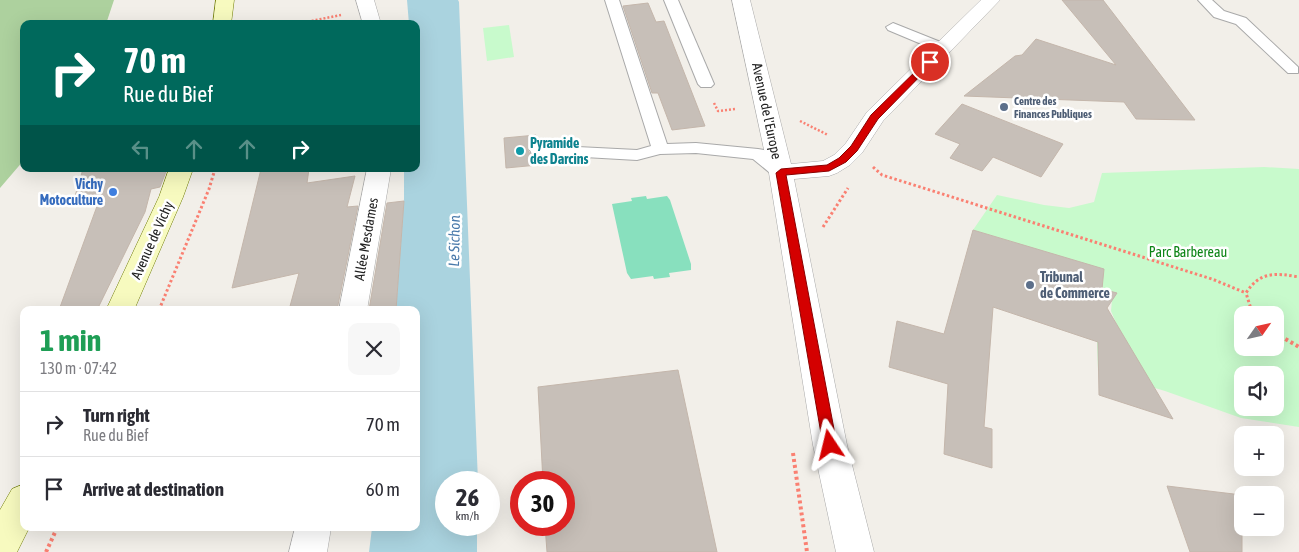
<!DOCTYPE html>
<meta charset="utf-8">
<style>
body{margin:0;font-family:"Asap Condensed",sans-serif;background:#f7f7f7;color:#2b2b33;height:100vh;display:flex;flex-direction:column;font-size:19px;white-space:nowrap}
*{box-sizing:border-box;margin:0}
p{font-size:16px;color:#7c7c81}
.icon{flex:none;width:28px;height:28px;fill:none;stroke:currentColor;stroke-width:2;stroke-linecap:round;stroke-linejoin:round}
.map{position:relative;flex:1;overflow:hidden}
.sheet{position:absolute;left:20px;top:306px;width:400px;height:225px;display:flex;flex-direction:column;background:#fff;border-radius:10px;box-shadow:0 5px 20px #0002}
.sheet>*{flex:none}
.guide{position:absolute;left:20px;top:20px;width:400px;height:152px;border-radius:10px;box-shadow:0 5px 20px #0002;background:#00695c;color:#fff;overflow:hidden}
.needle{width:32px;rotate:56deg}
.buttons{position:absolute;left:1234px;top:306px;display:grid;gap:10px}
.buttons a{display:grid;place-items:center;width:50px;height:50px;border-radius:10px;background:#fff;box-shadow:0 5px 20px #0002;font-size:25px}
.speed{position:absolute;left:435px;top:471px;display:flex;gap:10px;font-size:25px;font-weight:700;text-align:center}
.speed>*{display:grid;place-content:center;width:65px;height:65px;border-radius:50%;background:#fff;box-shadow:0 5px 20px #0002;line-height:1}
.speed small{font-size:12px;font-weight:400}
.speed .limit{border:8px solid #d22;background:#fff;color:#111}
.pin{position:absolute;display:grid;place-items:center;width:42px;height:42px;color:#fff;margin:-21px;border:2px solid #fff;border-radius:50%;box-shadow:0 1px 5px #0007}
.me{position:absolute;width:55px;margin:-28px;rotate:350deg;stroke-linejoin:round;filter:drop-shadow(0 0 4px #0008)}
.turn{display:flex;align-items:center;gap:18px;height:105px;padding:0 20px;font-size:22px}
.turn .icon{width:65px;height:65px;stroke-width:2.5}
.turn b{display:block;font-size:35px;line-height:42px}
.lanes{display:flex;align-items:center;height:48px;padding:0 20px;background:#0003;justify-content:center;gap:25px;direction:ltr}
.lanes .off{opacity:.35}
.round{display:grid;place-items:center;flex:none;width:52px;height:52px;border-radius:10px;background:#f7f7f7}
.summary{display:flex;align-items:center;justify-content:space-between;height:85px;padding:0 20px}
h1{font-size:30px;font-weight:700;line-height:38px;color:#1e9e55}
ul{padding:0;list-style:none}
li{display:flex;align-items:center;gap:15px;height:65px;padding:0 20px;border-top:1px solid #e1e1e2}
li div{flex:1}
li b{display:block;font-size:19px}
li em{font-style:normal}
.map>svg:first-child{display:block}
.forest{fill:#add19e}
.park{fill:#c8facc;fill-rule:evenodd}
.pitch{fill:#88e0be}
.water{fill:#aad3df}
.building{fill:#c7bfb8;stroke:#c4b6ab}
.lines{fill:none;stroke-linecap:round;stroke-linejoin:round}
.lane-casing{stroke:#a9a9a9;stroke-width:2}
.street-casing{stroke:#a9a9a9;stroke-width:1}
.secondary-casing{stroke:#707d05;stroke-width:1}
.path-far2{stroke:#fa8072;stroke-width:2.5;stroke-dasharray:2 2;stroke-linecap:butt}
.path-far1{stroke:#fa8072;stroke-width:3;stroke-dasharray:2.5 2.5;stroke-linecap:butt}
.path{stroke:#fa8072;stroke-width:4;stroke-dasharray:3 3;stroke-linecap:butt}
.lane{fill:#fff;fill-rule:evenodd}
.street{fill:#fff;fill-rule:evenodd}
.secondary{fill:#f7fabf;fill-rule:evenodd}
.route{fill:#d40000;stroke:#8a0000}
.service-dot{fill:#5c6f8a;stroke:#fff;stroke-width:2}
.culture-dot{fill:#0f9aa8;stroke:#fff;stroke-width:2}
.shop-dot{fill:#3f7fe0;stroke:#fff;stroke-width:2}
.labels{text-anchor:middle;dominant-baseline:central;stroke-width:5;stroke-linejoin:round;paint-order:stroke}
.far-service-label{font-size:11px;font-weight:bold;fill:#4e5e75;stroke:#fff;text-anchor:start}
.street-label{font-size:14px;fill:#222;stroke:#fff}
.culture-label{font-size:14px;font-weight:bold;fill:#0d838f;stroke:#fff;text-anchor:start}
.shop-label{font-size:14px;font-weight:bold;fill:#366cbe;stroke:#fff;text-anchor:end}
.park-label{font-size:14px;fill:#0c8416;stroke:#fff}
.service-label{font-size:14px;font-weight:bold;fill:#4e5e75;stroke:#fff;text-anchor:start}
.water-label{font-size:15px;font-style:italic;fill:#4a7aab;stroke:#fff}
</style>
<div class="map">
<svg width="1299" height="552" viewBox="0 0 1299 552">
<rect width="100%" height="100%" fill="#f2efe9"/>
<!-- forest -->
<polygon class="forest" points="0,0 114,0 106,24 24,24 24,160 0,188"/>
<!-- park -->
<g class="park">
<polygon points="509,25 514,57 487,61 483,28"/>
<path d="M 1264,167 L 1299,169 L 1299,427 L 1241,418 L 1165,391 L 1098,371 L 1097,341 L 1117,325 L 1111,311 L 1112,300 L 1102,289 L 1103,269 L 973,230 L 997,195 L 1044,205 L 1069,208 L 1094,202 L 1102,173 ZM 1242,315 L 1275,315 L 1275,348 L 1242,348 ZM 1242,375 L 1275,375 L 1275,408 L 1242,408 Z"/>
</g>
<!-- pitch -->
<polygon class="pitch" points="646,196 647,199 667,196 670,200 691,264 691,270 669,273 670,277 654,279 653,276 631,279 627,273 612,204 632,201 631,198"/>
<!-- water -->
<polygon class="water" points="407,0 458,0 459,2 478,482 446,482 446,525 477,525 477,552 369,552 372,528 416,528 416,310 396,310 404,199 404,169 416,169 416,24 409,24"/>
<!-- building -->
<g class="building">
<polygon points="1062,0 1103,0 1195,120 1136,119 1124,102 964,96 1015,56 1022,55 1036,39 1116,65"/>
<polygon points="648,3 656,22 664,21 705,126 672,130 658,93 652,93 623,6"/>
<polygon points="962,104 1063,144 1041,177 993,157 982,171 950,158 960,144 935,134"/>
<polygon points="536,135 537,143 530,145 528,151 532,156 538,156 538,165 506,168 504,138"/>
<polygon points="83,169 167,169 160,187 151,189 145,212 97,310 59,310 100,198 73,203"/>
<polygon points="261,169 309,169 307,183 355,176 347,207 358,206 337,310 289,310 299,273 232,288"/>
<polygon points="404,201 396,310 369,310 387,203"/>
<polygon points="973,230 1104,269 1102,289 1117,293 1107,308 1173,419 1099,395 1098,342 993,307 984,427 992,429 992,468 944,454 948,384 889,367 897,321 944,334"/>
<polygon points="678,370 717,552 547,552 545,525 564,525 564,482 543,482 538,387"/>
<polygon points="1167,486 1242,495 1242,552 1190,552"/>
</g>
<g class="lines">
<!-- lane casing -->
<g class="lane-casing">
<g id="lane">
<polygon points="605,0 619,0 667,144 696,143 758,149 764,150 787,169 790,173 787,177 781,179 775,177 753,159 696,153 660,154 637,160 532,154 530,150 532,146 538,145 637,150 651,146"/>
<polygon points="664,0 678,0 714,84 711,87 701,87 698,84"/>
<polygon points="1198,0 1212,0 1224,11 1246,18 1298,67 1298,73 1288,73 1236,24 1214,17"/>
<polygon points="893,23 948,45 950,48 948,51 938,51 888,30 886,27"/>
</g>
</g>
<!-- street casing -->
<g class="street-casing">
<g id="street">
<polygon points="356,0 374,0 381,24 363,24"/>
<polygon points="732,0 750,0 791,164 823,161 834,155 846,143 867,112 981,0 1000,0 883,121 862,153 850,165 837,173 829,176 794,179 847,445 874,552 836,552 813,445 769,173"/>
<polygon points="367,169 391,169 367,310 339,310"/>
<polygon points="295,528 331,528 327,552 289,552"/>
</g>
</g>
<!-- secondary casing -->
<g class="secondary-casing">
<g id="secondary">
<polygon points="216,0 234,0 231,24 213,24"/>
<polygon points="169,169 193,169 183,197 134,310 106,310 159,197"/>
<polygon points="24,484 24,528 29,528 17,552 0,552 0,510 12,489"/>
</g>
</g>
<!-- path-far2 -->
<g class="path-far2">
<polyline points="296,24 341,15"/>
<polyline points="714,103 718,111 736,109"/>
<polyline points="800,121 828,135"/>
</g>
<!-- path-far1 -->
<g class="path-far1">
<polyline points="873,167 882,175 1212,279 1246,293"/>
<polyline points="823,227 848,188"/>
<polyline points="159,310 209,189 215,169"/>
<path d="M 1256,315 L 1251,309 L 1246,293 C 1260,271 1276,273 1299,277"/>
</g>
<!-- path -->
<g class="path">
<polyline points="1275,333 1299,347"/>
<polyline points="793,453 807,552"/>
<polyline points="46,552 57,528"/>
</g>
<!-- lane -->
<use href="#lane" class="lane"/>
<!-- street -->
<use href="#street" class="street"/>
<!-- secondary -->
<use href="#secondary" class="secondary"/>
</g>
<!-- route -->
<polygon class="route" points="927,60 934,62 878,119 857,151 846,162 829,171 786,175 837,445 835,450 830,451 825,450 823,445 776,173 781,169 827,165 839,158 851,146 871,115"/>
<!-- markers -->
<g class="service-dot">
<circle cx="1004" cy="107" r="5"/>
<circle cx="1030" cy="285" r="5"/>
</g>
<circle class="culture-dot" cx="520" cy="151" r="5"/>
<circle class="shop-dot" cx="113" cy="192" r="5"/>
<g class="labels">
<!-- far-service labels -->
<g class="far-service-label">
<text x="1014" y="101">Centre des<tspan x="1014" dy="13">Finances Publiques</tspan></text>
</g>
<!-- street labels -->
<g class="street-label">
<text transform="translate(767 111) rotate(78)">Avenue de l'Europe</text>
<text transform="translate(366 239) rotate(-80)">Allée Mesdames</text>
<text transform="translate(152 240) rotate(-66)">Avenue de Vichy</text>
</g>
<!-- culture labels -->
<g class="culture-label">
<text x="530" y="143">Pyramide<tspan x="530" dy="16">des Darcins</tspan></text>
</g>
<!-- shop labels -->
<g class="shop-label">
<text x="103" y="184">Vichy<tspan x="103" dy="16">Motoculture</tspan></text>
</g>
<!-- park labels -->
<g class="park-label">
<text x="1188" y="252">Parc Barbereau</text>
</g>
<!-- service labels -->
<g class="service-label">
<text x="1040" y="277">Tribunal<tspan x="1040" dy="16">de Commerce</tspan></text>
</g>
<!-- water labels -->
<g class="water-label">
<text transform="translate(454 241) rotate(-89)">Le Sichon</text>
</g>
</g>
</svg>
<div class="buttons">
<a><svg class="needle" viewBox="-14 -14 28 28"><path d="M0-13l5 13h-10z" fill="#e53935"/><path d="M0 13l5-13h-10z" fill="#7c7c81"/></svg></a>
<a><svg class="icon" aria-label="sound" viewBox="0 0 24 24"><path d="M4 9h4l5-4v14l-5-4H4zM17 9q2 3 0 6"/></svg></a>
<a>+</a>
<a>−</a>
</div>
<div class="speed"><div>26<small>km/h</small></div><div class="limit">30</div></div>
<div class="pin" style="left:930px;top:62px;background:#d93025"><svg class="icon" aria-label="arrive" viewBox="0 0 24 24"><path d="M6 21V4h12l-3 4 3 4H6"/></svg></div>
<svg class="me" style="left:830px;top:445px" viewBox="-20 -20 40 40"><path d="M0-17L14 15 0 8-14 15z" fill="#d40000" stroke="#fff" stroke-width="4"/></svg>
<div class="guide">
<div class="turn"><svg class="icon" aria-label="right" viewBox="0 0 24 24"><path d="M7 20v-9h11M14 6l5 5-5 5"/></svg><div><b>70 m</b>Rue du Bief</div></div>
<div class="lanes"><svg class="icon off" aria-label="left" viewBox="0 0 24 24"><path d="M17 20v-9H6M10 6l-5 5 5 5"/></svg><svg class="icon off" aria-label="ahead" viewBox="0 0 24 24"><path d="M12 20V5M6 11l6-6 6 6"/></svg><svg class="icon off" aria-label="ahead" viewBox="0 0 24 24"><path d="M12 20V5M6 11l6-6 6 6"/></svg><svg class="icon" aria-label="right" viewBox="0 0 24 24"><path d="M7 20v-9h11M14 6l5 5-5 5"/></svg></div>
</div>
<section class="sheet">
<div class="summary"><div><h1>1 min</h1><p>130 m · 07:42</p></div><a class="round"><svg class="icon" aria-label="close" viewBox="0 0 24 24"><path d="M6 6l12 12M18 6L6 18"/></svg></a></div>
<ul>
<li><svg class="icon" aria-label="right" viewBox="0 0 24 24"><path d="M7 20v-9h11M14 6l5 5-5 5"/></svg><div><b>Turn right</b><p>Rue du Bief</p></div><em>70 m</em></li>
<li><svg class="icon" aria-label="arrive" viewBox="0 0 24 24"><path d="M6 21V4h12l-3 4 3 4H6"/></svg><div><b>Arrive at destination</b></div><em>60 m</em></li>
</ul>
</section>
</div>
